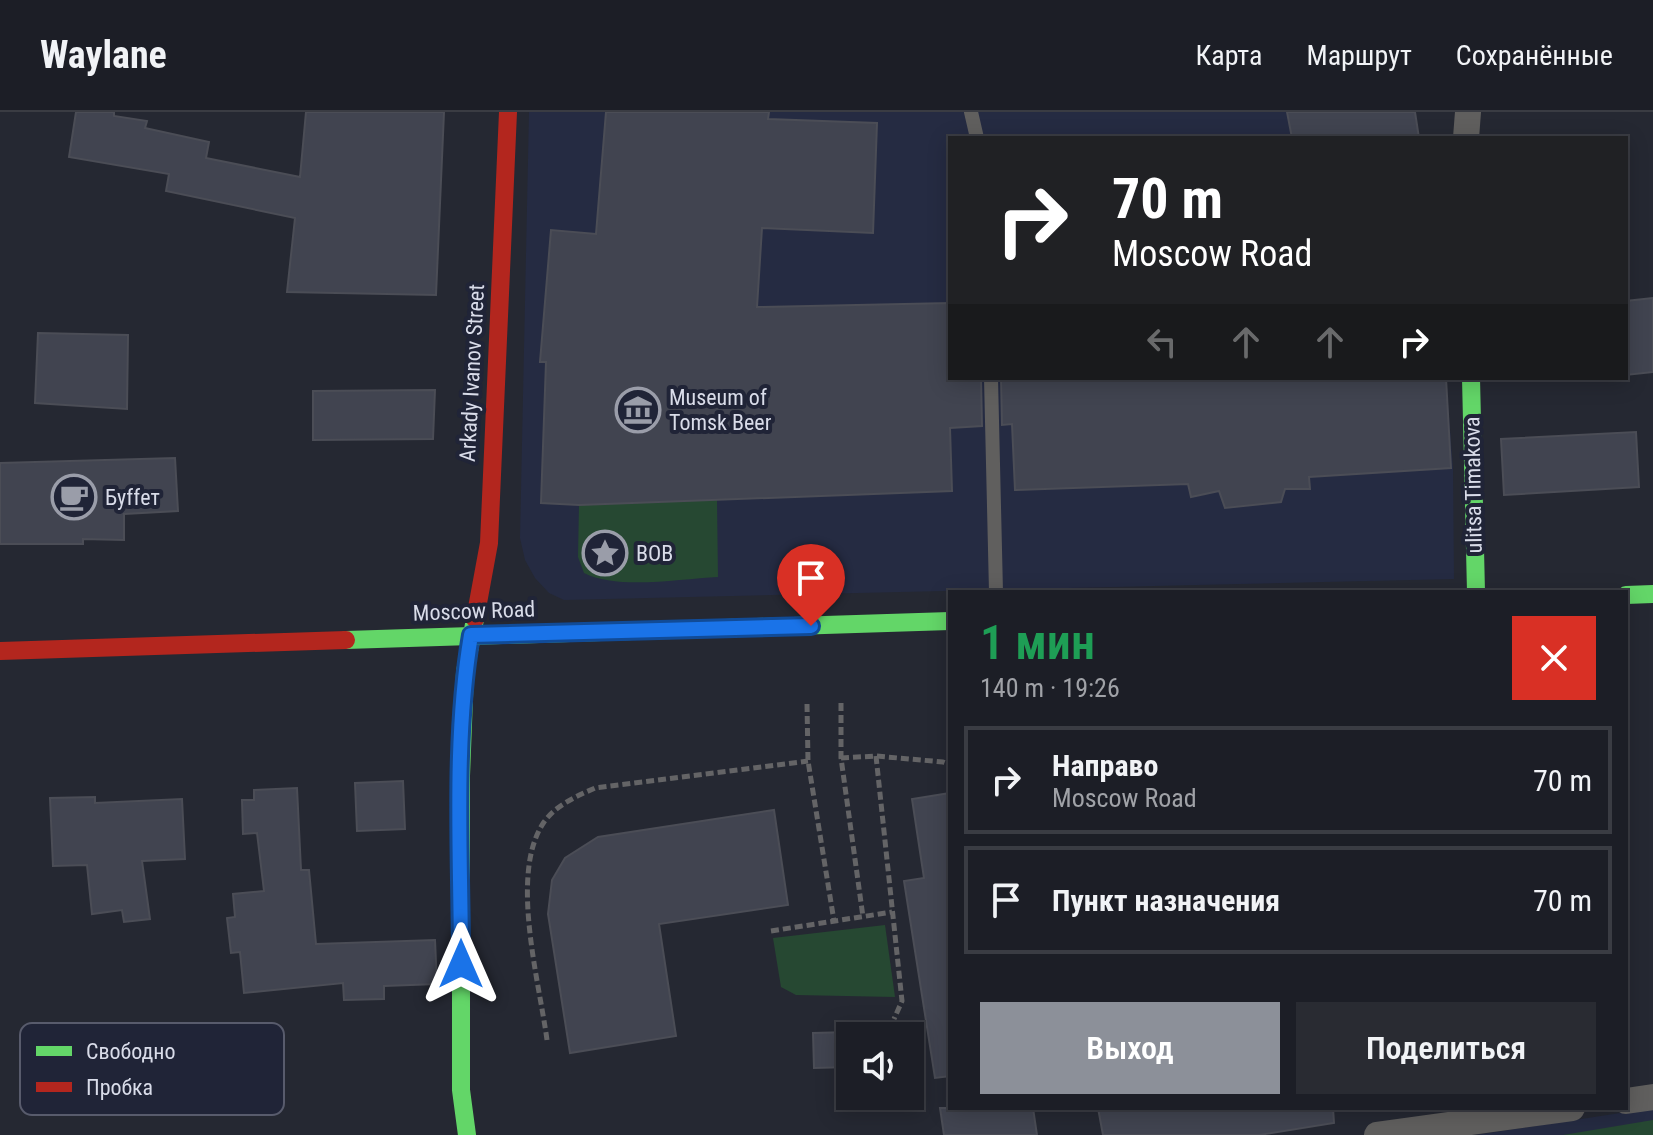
<!DOCTYPE html>
<html lang="ru">
<meta charset="utf-8">
<style>
body{margin:0;font-family:"Roboto Condensed",sans-serif;background:#292b32;color:#f1f3f6;height:100vh;display:flex;flex-direction:column;font-size:30px;white-space:nowrap}
*{box-sizing:border-box;margin:0}
p{font-size:26px;color:#a0a2a7}
.icon{flex:none;width:44px;height:44px;fill:none;stroke:currentColor;stroke-width:2;stroke-linecap:round;stroke-linejoin:round}
.map{position:relative;flex:1;overflow:hidden}
.sheet{position:absolute;left:948px;top:478px;width:680px;height:520px;display:flex;flex-direction:column;background:#1c1e26;border-radius:0px;box-shadow:0 4px 20px #0003,0 0 0 2px #3a3c43}
.sheet>*{flex:none}
.guide{position:absolute;left:948px;top:24px;width:680px;height:244px;border-radius:0px;box-shadow:0 4px 20px #0003,0 0 0 2px #3a3c43;background:#202124;color:#fff;overflow:hidden}
.buttons{position:absolute;left:836px;top:910px;display:grid;gap:16px}
.buttons a{display:grid;place-items:center;width:88px;height:88px;border-radius:0px;background:#1c1e26;box-shadow:0 4px 20px #0003,0 0 0 2px #3a3c43;font-size:40px}
.pin{position:absolute;display:grid;place-items:center;width:68px;height:68px;color:#fff;margin:-82px -34px;border-radius:50% 50% 50% 0;rotate:-45deg;box-shadow:0 0 8px #0007}
.pin .icon{rotate:45deg}
.me{position:absolute;width:88px;margin:-44px;rotate:0deg;stroke-linejoin:round;filter:drop-shadow(0 0 6px #0008)}
.turn{display:flex;align-items:center;gap:28px;height:168px;padding:0 32px;font-size:36px}
.turn .icon{width:104px;height:104px;stroke-width:2.5}
.turn b{display:block;font-size:56px;line-height:68px}
.lanes{display:flex;align-items:center;height:76px;padding:0 32px;background:#0003;justify-content:center;gap:40px;direction:ltr}
.lanes .off{opacity:.35}
.round{display:grid;place-items:center;flex:none;width:84px;height:84px;border-radius:0px;background:#292b32}
.headline{display:flex;align-items:center;justify-content:space-between;height:136px;padding:0 32px}
h1{font-size:48px;font-weight:600;line-height:60px;color:#1e9e55}
.button{display:flex;gap:16px;margin-top:auto;padding:16px 32px}
.button a{flex:1;height:92px;border-radius:0px;background:#8c9099;color:#fff;font-size:32px;font-weight:600;line-height:92px;text-align:center}
.button a+a{background:#292b32;color:#f1f3f6}
ul{padding:0;list-style:none}
li{display:flex;align-items:center;gap:24px;height:108px;margin:0 16px 12px;padding:0 16px;border:4px solid #3a3c43;border-radius:0px}
li div{flex:1}
li b{display:block;font-size:30px}
li em{font-style:normal}
header{display:flex;align-items:center;gap:48px;box-sizing:border-box;height:112px;padding:0 40px;background:#1c1e26;border-bottom:2px solid #3a3c43}
header strong{font-size:38px}
nav{display:flex;gap:44px;margin-inline-start:auto;font-size:28px}
.map>svg:first-child{display:block}
.built{fill:#252b42}
.green{fill:#264832}
.building{fill:#414450;stroke:#4b4d56;stroke-width:2}
.lines{fill:none;stroke-linecap:round;stroke-linejoin:round}
.path{stroke:#646466;stroke-width:5;stroke-dasharray:8 4;stroke-linecap:butt}
.lane{stroke:#605f5e;stroke-width:14}
.street{stroke:#605f5e;stroke-width:26}
.fast{stroke:#63d668;stroke-width:18}
.jam{stroke:#b3261e;stroke-width:18}
.route-casing{stroke:#114b97;stroke-width:20}
.route{stroke:#1a73e8;stroke-width:14}
.labels{text-anchor:middle;dominant-baseline:central;stroke-width:8;stroke-linejoin:round;paint-order:stroke}
.street-label{font-size:22px;fill:#d9dce9;stroke:#202437}
.poi-label{font-size:22px;fill:#d9dce9;stroke:#202437;text-anchor:start}
.key{fill:#202437;stroke:#585b6c;stroke-width:2}
.key-label{font-size:22px;fill:#d9dce9}
</style>
<header>
<strong>Waylane</strong>
<nav><a>Карта</a><a>Маршрут</a><a>Сохранённые</a></nav>
</header>
<div class="map">
<svg width="1653" height="1023" viewBox="0 0 1653 1023">
<rect width="100%" height="100%" fill="#252832"/>
<!-- built -->
<g class="built">
<polygon points="529,0 1415,0 1419,26 950,26 950,266 1446,266 1453,356 1454,467 564,488 549,481 535,466 525,448 520,426"/>
<polygon points="1653,996 1653,1023 1476,1023"/>
</g>
<!-- green -->
<g class="green">
<path d="M 717,388 L 718,465 C 679,467 617,478 584,461 L 578,445 L 579,393 Z"/>
<polygon points="885,813 895,885 796,883 781,875 773,826"/>
<polygon points="1653,1008 1653,1023 1563,1023"/>
</g>
<!-- building -->
<g class="building">
<polygon points="76,0 114,0 114,4 147,9 145,16 209,30 206,46 300,65 306,0 444,0 436,183 287,180 295,106 166,79 169,62 69,45"/>
<polygon points="606,0 769,0 768,7 877,11 873,121 762,116 757,195 950,191 950,266 981,266 982,314 950,316 952,379 579,393 541,391 546,250 540,250 551,118 596,122"/>
<polygon points="1287,0 1415,0 1419,26 1292,26"/>
<polygon points="1653,186 1653,260 1626,263 1626,189"/>
<polygon points="38,221 128,223 127,297 35,291"/>
<polygon points="1001,266 1446,266 1451,356 1309,365 1310,377 1285,377 1281,390 1225,396 1219,379 1191,385 1188,372 1015,378 1012,312 1002,313"/>
<polygon points="435,278 433,327 313,328 313,279"/>
<polygon points="1636,320 1639,375 1504,383 1501,327"/>
<polygon points="175,346 178,399 124,402 124,428 83,427 83,432 0,432 0,351"/>
<polygon points="403,669 405,717 357,719 355,671"/>
<polygon points="297,676 301,758 309,758 316,832 435,828 437,872 384,874 384,887 344,888 343,871 244,881 240,840 231,841 227,806 235,805 233,782 264,779 257,721 243,722 242,688 254,688 254,678"/>
<polygon points="950,681 950,964 935,966 904,769 924,766 912,687"/>
<polygon points="95,685 95,691 182,687 185,747 142,749 150,807 124,810 122,798 92,802 87,753 53,754 50,686"/>
<polygon points="774,698 788,793 659,812 676,924 570,941 548,802 552,768 565,746 598,725"/>
<polygon points="850,920 850,955 814,956 813,921"/>
<polygon points="940,996 1033,996 1037,1023 944,1023"/>
<polygon points="1098,996 1333,996 1334,1011 1259,1023 1103,1023"/>
</g>
<g class="lines">
<!-- path -->
<g class="path">
<polyline points="841,591 841,646 863,805"/>
<polyline points="807,592 808,649 834,809"/>
<polyline points="876,644 902,889 894,907"/>
<polyline points="841,646 876,644 943,650 950,653"/>
<polyline points="771,819 892,800"/>
<path d="M 547,928 C 539,868 509,761 544,710 C 556,693 577,684 595,676 L 808,649"/>
</g>
<!-- lane -->
<g class="lane">
<polyline points="971,0 977,26"/>
<polyline points="991,266 996,480"/>
</g>
<!-- street -->
<g class="street">
<polyline points="1466,26 1468,0"/>
<polyline points="1626,989 1653,985"/>
<polyline points="1377,1023 1572,996"/>
</g>
<!-- fast -->
<g class="fast">
<polyline points="1471,266 1476,480"/>
<polyline points="1626,483 1653,482"/>
<polyline points="346,528 950,509"/>
<polyline points="467,1023 461,978 461,664 465,560 475,507"/>
</g>
<!-- jam -->
<g class="jam">
<polyline points="475,507 489,431 508,0"/>
<polyline points="0,539 346,528"/>
</g>
</g>
<g class="lines">
<!-- route casing -->
<g class="route-casing">
<path id="route" d="M 461,852 C 461,744 453,630 471,523 L 811,514"/>
</g>
<!-- route -->
<use href="#route" class="route"/>
</g>
<!-- icons -->
<defs>
<g id="museum-ring" transform="scale(2.3)"><circle r="9.5" fill="#202437" stroke="#9a9da9" stroke-width="1.5"/><path d="M0-6L6-3V-2H-6V-3ZM-5-1h2V3h-2ZM-1-1h2V3h-2ZM3-1h2V3H3ZM-6 4H6V6H-6Z" fill="#9a9da9"/></g>
<g id="cafe-ring" transform="scale(2.3)"><circle r="9.5" fill="#202437" stroke="#9a9da9" stroke-width="1.5"/><path d="M-5.5-4.5H6V0H3Q3 3.5 0 3.5H-2.5Q-5.5 3.5-5.5 0ZM3-3.2v2h1.7v-2ZM-6 4.5H4V6H-6Z" fill="#9a9da9"/></g>
<g id="sight-ring" transform="scale(2.3)"><circle r="9.5" fill="#202437" stroke="#9a9da9" stroke-width="1.5"/><path d="M0-6L1.8-2.2L6-1.7L2.9 1.2L3.7 5.4L0 3.3L-3.7 5.4L-2.9 1.2L-6-1.7L-1.8-2.2Z" fill="#9a9da9"/></g>
</defs>
<g fill-rule="evenodd">
<use href="#museum-ring" x="638" y="298"/>
<use href="#cafe-ring" x="74" y="385"/>
<use href="#sight-ring" x="605" y="441"/>
</g>
<g class="labels">
<!-- street labels -->
<g class="street-label">
<text transform="translate(472 261) rotate(-87)">Arkady Ivanov Street</text>
<text transform="translate(1473 373) rotate(-91)">ulitsa Timakova</text>
<text transform="translate(474 499) rotate(-2)">Moscow Road</text>
</g>
<!-- poi labels -->
<g class="poi-label">
<text x="669" y="285">Museum of<tspan x="669" dy="25">Tomsk Beer</tspan></text>
<text x="105" y="385">Буffет</text>
<text x="636" y="441">ВОВ</text>
</g>
</g>
<!-- legend -->
<rect x="20" y="911" width="264" height="92" rx="12" class="key"/>
<rect x="36" y="934" width="36" height="10" fill="#63d668"/>
<rect x="36" y="970" width="36" height="10" fill="#b3261e"/>
<g class="key-label">
<text x="86" y="947">Свободно</text>
<text x="86" y="983">Пробка</text>
</g>
</svg>
<div class="buttons">
<a><svg class="icon" aria-label="sound" viewBox="0 0 24 24"><path d="M4 9h4l5-4v14l-5-4H4zM17 9q2 3 0 6"/></svg></a>
</div>
<div class="pin" style="left:811px;top:514px;background:#d93025"><svg class="icon" aria-label="arrive" viewBox="0 0 24 24"><path d="M6 21V4h12l-3 4 3 4H6"/></svg></div>
<svg class="me" style="left:461px;top:852px" viewBox="-20 -20 40 40"><path d="M0-17L14 15 0 8-14 15z" fill="#1a73e8" stroke="#fff" stroke-width="4"/></svg>
<div class="guide">
<div class="turn"><svg class="icon" aria-label="right" viewBox="0 0 24 24"><path d="M7 20v-9h11M14 6l5 5-5 5"/></svg><div><b>70 m</b>Moscow Road</div></div>
<div class="lanes"><svg class="icon off" aria-label="left" viewBox="0 0 24 24"><path d="M17 20v-9H6M10 6l-5 5 5 5"/></svg><svg class="icon off" aria-label="ahead" viewBox="0 0 24 24"><path d="M12 20V5M6 11l6-6 6 6"/></svg><svg class="icon off" aria-label="ahead" viewBox="0 0 24 24"><path d="M12 20V5M6 11l6-6 6 6"/></svg><svg class="icon" aria-label="right" viewBox="0 0 24 24"><path d="M7 20v-9h11M14 6l5 5-5 5"/></svg></div>
</div>
<section class="sheet">
<div class="headline"><div><h1>1 мин</h1><p>140 m · 19:26</p></div><a class="round" style="background:#d93025;color:#fff"><svg class="icon" aria-label="close" viewBox="0 0 24 24"><path d="M6 6l12 12M18 6L6 18"/></svg></a></div>
<ul>
<li><svg class="icon" aria-label="right" viewBox="0 0 24 24"><path d="M7 20v-9h11M14 6l5 5-5 5"/></svg><div><b>Направо</b><p>Moscow Road</p></div><em>70 m</em></li>
<li><svg class="icon" aria-label="arrive" viewBox="0 0 24 24"><path d="M6 21V4h12l-3 4 3 4H6"/></svg><div><b>Пункт назначения</b></div><em>70 m</em></li>
</ul>
<div class="button"><a>Выход</a><a>Поделиться</a></div>
</section>
</div>
